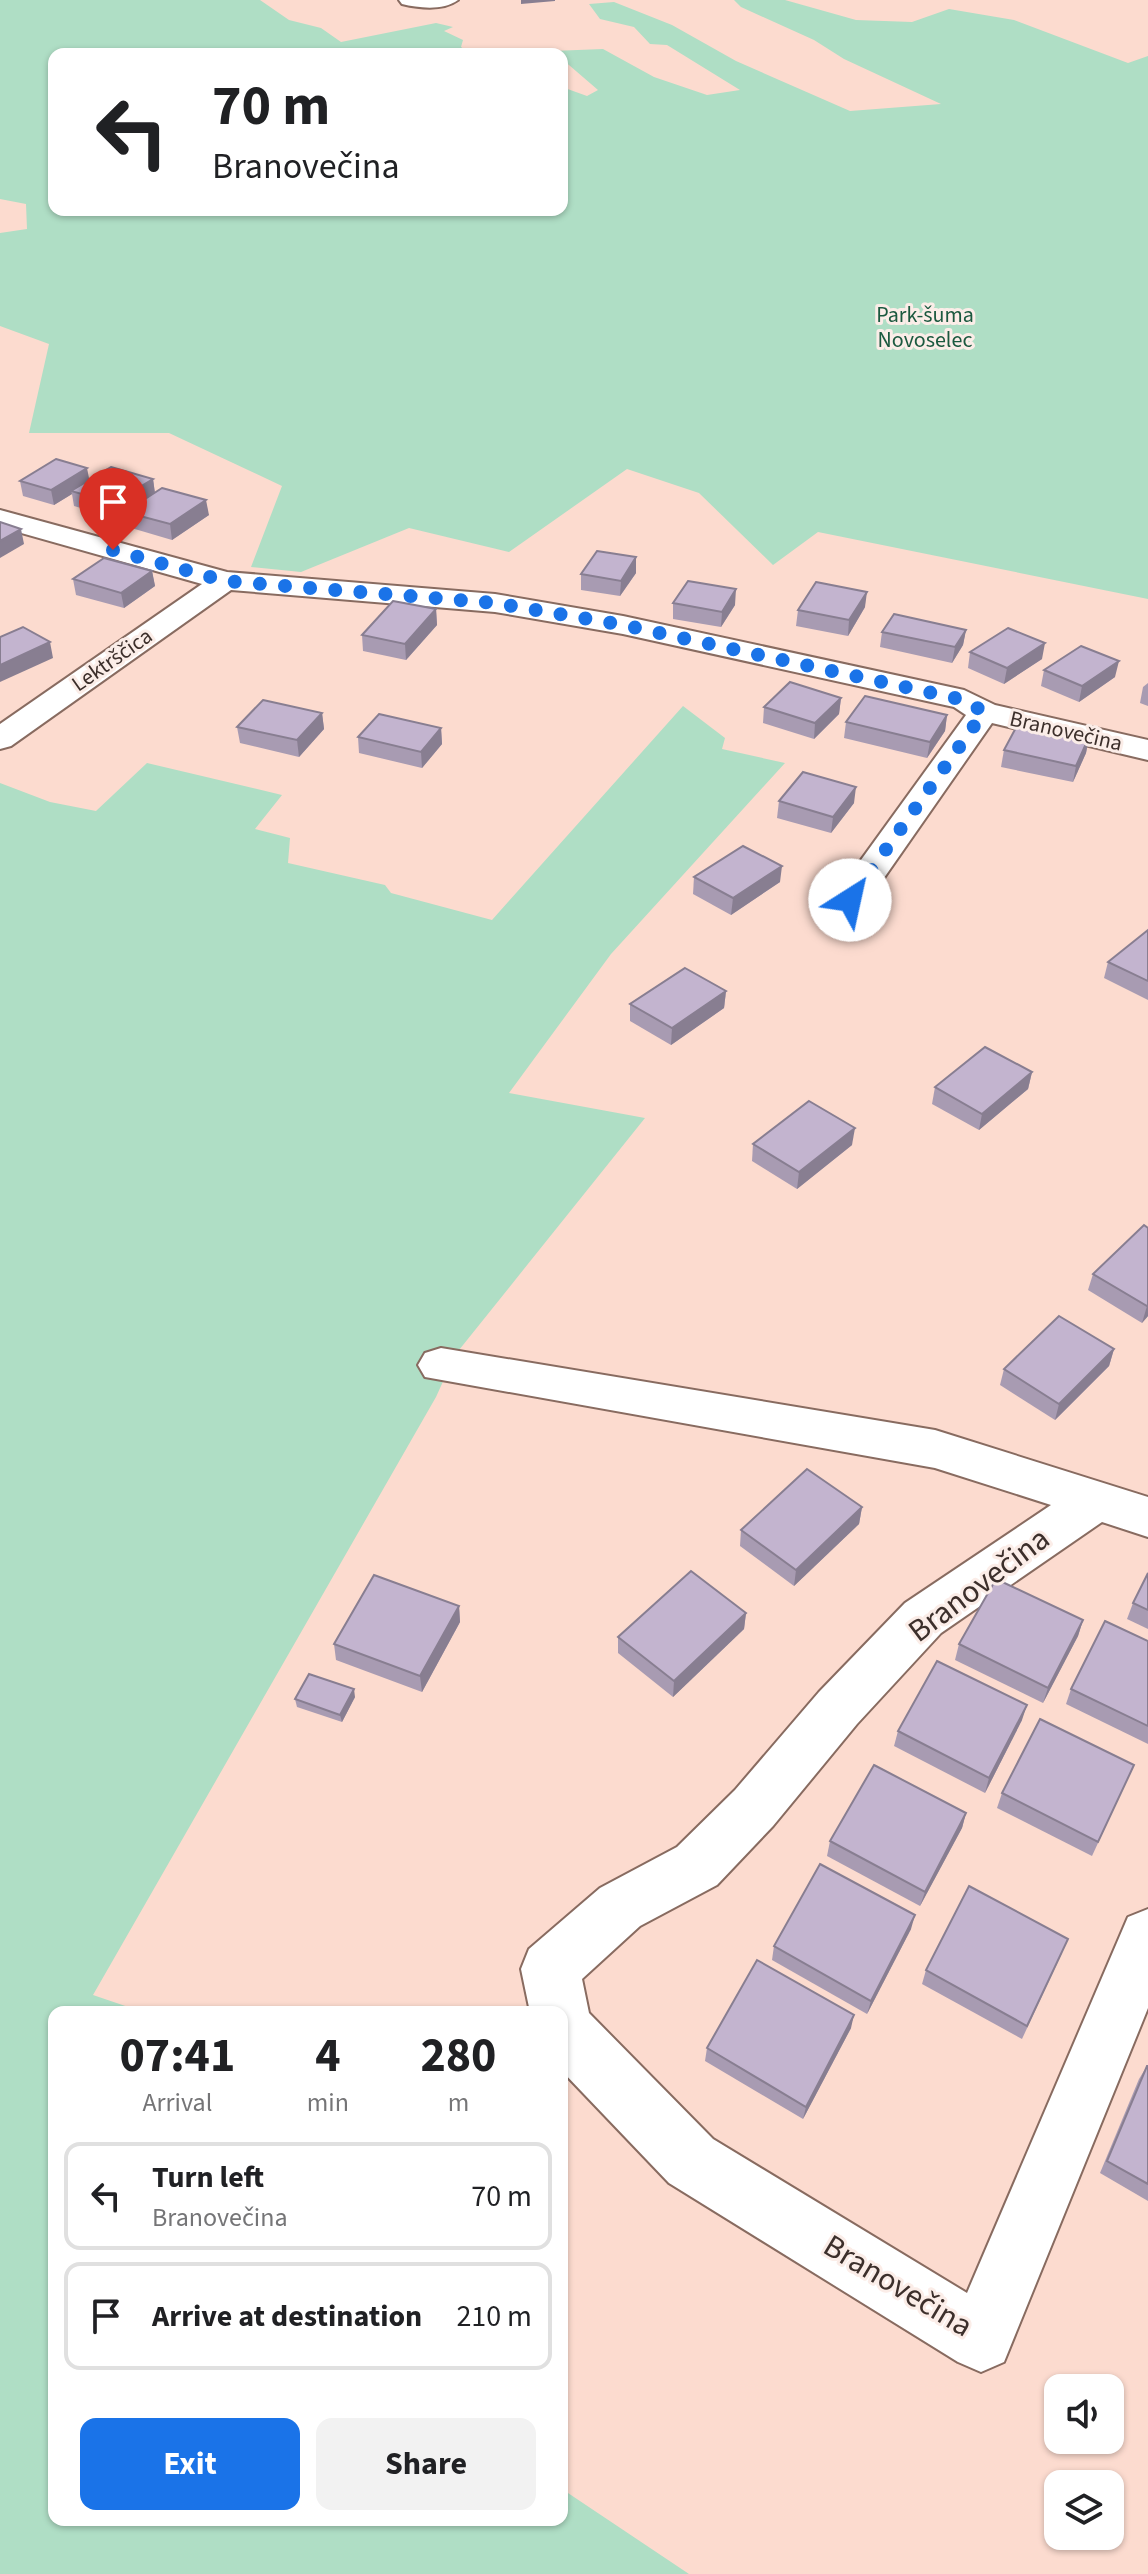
<!DOCTYPE html>
<meta charset="utf-8">
<style>
body{margin:0;font-family:"Source Sans 3",sans-serif;background:#f2f2f2;color:#202124;height:100vh;display:flex;flex-direction:column;font-size:30px;white-space:nowrap}
*{box-sizing:border-box;margin:0}
p{font-size:26px;color:#757577}
.icon{flex:none;width:44px;height:44px;fill:none;stroke:currentColor;stroke-width:2;stroke-linecap:round;stroke-linejoin:round}
.map{position:relative;flex:1;overflow:hidden}
.sheet{position:absolute;left:48px;top:2006px;width:520px;height:520px;display:flex;flex-direction:column;background:#fff;border-radius:16px;box-shadow:0 2px 6px #0004}
.sheet>*{flex:none}
.hud{position:absolute;left:48px;top:48px;width:520px;height:168px;border-radius:16px;box-shadow:0 2px 6px #0004;background:#fff;color:#202124;overflow:hidden}
.tools{position:absolute;left:1044px;top:2374px;display:grid;gap:16px}
.tools a{display:grid;place-items:center;width:80px;height:80px;border-radius:16px;background:#fff;box-shadow:0 2px 6px #0004;font-size:40px}
.pin{position:absolute;display:grid;place-items:center;width:68px;height:68px;color:#fff;margin:-82px -34px;border-radius:50% 50% 50% 0;rotate:-45deg;box-shadow:0 0 8px #0007}
.pin .icon{rotate:45deg}
.me{position:absolute;width:88px;margin:-44px;rotate:35deg;stroke-linejoin:round;filter:drop-shadow(0 0 6px #0008)}
.turn{display:flex;align-items:center;gap:28px;height:168px;padding:0 32px;font-size:36px}
.turn .icon{width:104px;height:104px;stroke-width:2.5}
.turn b{display:block;font-size:56px;line-height:68px}
.eta{display:flex;justify-content:space-evenly;align-items:center;height:136px;text-align:center}
.eta b{font-size:48px;font-weight:700;line-height:56px}
.action{display:flex;gap:16px;margin-top:auto;padding:16px 32px}
.action a{flex:1;height:92px;border-radius:16px;background:#1a73e8;color:#fff;font-size:32px;font-weight:700;line-height:92px;text-align:center}
.action a+a{background:#f2f2f2;color:#202124}
ul{padding:0;list-style:none}
li{display:flex;align-items:center;gap:24px;height:108px;margin:0 16px 12px;padding:0 16px;border:4px solid #e0e0e0;border-radius:16px}
li div{flex:1}
li b{display:block;font-size:30px}
li em{font-style:normal}
.map>svg:first-child{display:block}
.green{fill:#afdec5}
.lines{fill:none;stroke-linecap:round;stroke-linejoin:round}
.minor-casing{stroke:#886b60;stroke-width:4}
.minor{fill:#fff;fill-rule:evenodd}
.wall{fill:#a89bb2}
.shaded-wall{fill:#887e91}
.building{fill:#c3b4cf;stroke:#887e91;stroke-width:2}
.route{stroke:#1a73e8;stroke-width:14;stroke-dasharray:0 25.2}
.labels{text-anchor:middle;dominant-baseline:central;stroke-width:6;stroke-linejoin:round;paint-order:stroke}
.far-park-label{font-size:22px;fill:#1b593f;stroke:#fbede8}
.far-street-label{font-size:22px;fill:#3c2f2b;stroke:#fbede8}
.near-street-label{font-size:32px;fill:#3c2f2b;stroke:#fbede8}
</style>
<div class="map">
<svg width="1148" height="2574" viewBox="0 0 1148 2574">
<rect width="100%" height="100%" fill="#fcdbcf"/>
<!-- green -->
<g class="green">
<polygon points="0,0 260,0 289,20 321,28 341,42 436,23 453,27 444,31 463,40 461,47 471,54 54,54 54,210 562,210 562,87 587,96 598,90 562,59 562,54 552,51 603,49 654,77 707,95 740,90 667,45 650,44 634,27 600,19 589,4 614,2 672,25 736,61 850,111 941,104 844,59 814,40 741,7 734,0 785,0 856,20 912,22 949,9 1014,20 1128,63 1148,56 1148,599 818,532 773,565 699,493 627,469 509,552 409,528 301,572 251,567 282,486 169,433 29,433 49,344 0,326 0,233 27,229 26,204 0,199"/>
<polygon points="683,706 725,738 722,749 785,763 611,954 509,1093 645,1118 455,1355 436,1397 93,1995 143,2012 54,2012 54,2520 562,2520 562,2489 689,2574 0,2574 0,783 50,802 96,811 147,763 282,795 255,829 290,838 288,863 385,885 391,893 492,920"/>
</g>
<g class="lines">
<!-- minor casing -->
<g class="minor-casing">
<g id="minor">
<path d="M 399,0 L 458,0 C 443,11 419,8 402,4 Z"/>
<polygon points="0,510 227,572 495,594 623,616 964,690 995,705 1148,740 1148,760 992,723 863,908 850,911 837,908 832,900 966,715 954,707 623,634 495,612 231,590 11,746 0,749 0,724 202,584 0,527"/>
<polygon points="441,1348 935,1430 1148,1497 1148,1537 1102,1522 941,1633 857,1724 773,1826 717,1885 640,1926 582,1979 589,2013 713,2139 967,2293 1128,1917 1148,1909 1148,2008 1004,2362 981,2372 958,2362 669,2183 562,2071 562,2012 530,2012 521,1969 529,1949 600,1888 677,1847 735,1790 819,1692 905,1603 1051,1505 935,1468 425,1377 418,1365 425,1353"/>
</g>
</g>
<!-- minor -->
<use href="#minor" class="minor"/>
</g>
<!-- wall -->
<g class="wall">
<polygon points="153,479 155,493 209,515 172,540 128,527 125,512 115,518 74,506 72,494 54,505 23,496 20,481"/>
<polygon points="152,571 155,586 124,608 76,595 73,579"/>
<polygon points="636,573 620,596 581,590 581,574"/>
<polygon points="673,603 735,605 721,627 673,619"/>
<polygon points="865,607 848,636 796,626 798,610"/>
<polygon points="436,609 437,625 406,660 363,651 362,635"/>
<polygon points="966,630 963,645 952,663 880,647 882,632"/>
<polygon points="970,652 1042,659 1004,684 968,668"/>
<polygon points="1044,670 1115,677 1079,702 1041,686"/>
<polygon points="1148,683 1148,706 1140,703 1143,687"/>
<polygon points="841,698 839,714 814,739 763,723 764,707"/>
<polygon points="322,713 324,729 299,757 240,743 237,727"/>
<polygon points="947,715 945,731 927,758 844,738 846,722"/>
<polygon points="441,728 442,744 422,768 359,753 358,737"/>
<polygon points="1089,737 1086,753 1073,782 1001,767 1004,750"/>
<polygon points="779,801 854,803 831,833 777,818"/>
<polygon points="694,877 780,882 731,915 693,894"/>
<polygon points="1148,930 1148,1000 1104,978 1108,962"/>
<polygon points="726,991 724,1008 671,1045 630,1021 630,1004"/>
<polygon points="1032,1072 1028,1089 979,1130 932,1104 935,1087"/>
<polygon points="753,1144 852,1145 797,1189 752,1161"/>
<polygon points="1148,1228 1148,1316 1142,1323 1088,1290 1093,1274"/>
<polygon points="1114,1349 1109,1366 1055,1420 1000,1385 1004,1369"/>
<polygon points="862,1507 859,1524 794,1586 740,1546 741,1530"/>
<polygon points="1148,1573 1148,1629 1127,1619 1133,1603"/>
<polygon points="459,1606 460,1622 422,1692 336,1660 334,1644"/>
<polygon points="746,1613 744,1629 673,1697 618,1653 618,1637"/>
<polygon points="1083,1620 1078,1636 1043,1703 955,1660 959,1644"/>
<polygon points="1148,1641 1148,1744 1066,1704 1071,1689"/>
<polygon points="355,1697 342,1722 297,1707 295,1699"/>
<polygon points="1022,1720 985,1793 894,1746 898,1731"/>
<polygon points="1134,1765 1092,1856 997,1808 1002,1793"/>
<polygon points="966,1813 962,1828 920,1906 827,1856 830,1841"/>
<polygon points="911,1929 867,2014 772,1960 774,1946"/>
<polygon points="1062,1953 1022,2039 922,1984 926,1970"/>
<polygon points="851,2028 803,2119 705,2061 707,2048"/>
<polygon points="1147,2066 1148,2066 1148,2201 1100,2173 1139,2079"/>
</g>
<!-- shaded-wall -->
<g class="shaded-wall">
<polygon points="521,0 555,0 555,1 521,4"/>
<polygon points="87,468 90,483 71,491 72,494 54,505 51,490"/>
<polygon points="153,479 155,494 115,518 113,503"/>
<polygon points="206,500 209,515 172,540 170,524"/>
<polygon points="21,529 24,544 0,558 0,541"/>
<polygon points="636,557 636,573 620,596 621,581"/>
<polygon points="152,571 155,586 124,608 121,593"/>
<polygon points="736,589 735,605 721,627 722,612"/>
<polygon points="867,592 865,607 848,636 849,620"/>
<polygon points="436,609 437,625 406,660 405,644"/>
<polygon points="966,630 963,645 952,663 955,647"/>
<polygon points="50,642 53,658 0,682 0,665"/>
<polygon points="1045,643 1042,659 1004,684 1007,668"/>
<polygon points="1119,661 1115,677 1079,702 1082,686"/>
<polygon points="841,698 839,714 814,739 815,723"/>
<polygon points="322,713 324,729 299,757 297,740"/>
<polygon points="947,715 945,731 927,758 930,742"/>
<polygon points="441,728 442,744 422,768 421,752"/>
<polygon points="1089,737 1086,753 1073,782 1076,766"/>
<polygon points="856,787 854,803 831,833 833,817"/>
<polygon points="782,866 780,882 731,915 733,898"/>
<polygon points="726,991 724,1008 671,1045 672,1028"/>
<polygon points="1032,1072 1028,1089 979,1130 982,1114"/>
<polygon points="855,1128 852,1145 797,1189 799,1172"/>
<polygon points="1148,1305 1148,1316 1142,1323 1147,1306"/>
<polygon points="1114,1349 1109,1366 1055,1420 1059,1404"/>
<polygon points="862,1507 859,1524 794,1586 796,1570"/>
<polygon points="459,1606 460,1622 422,1692 420,1676"/>
<polygon points="746,1613 744,1629 673,1697 674,1681"/>
<polygon points="1083,1620 1078,1636 1043,1703 1048,1688"/>
<polygon points="354,1689 355,1697 342,1722 340,1715"/>
<polygon points="1027,1705 1022,1720 985,1793 989,1778"/>
<polygon points="966,1813 962,1828 920,1906 925,1892"/>
<polygon points="915,1915 911,1929 867,2014 871,2001"/>
<polygon points="854,2015 851,2028 803,2119 806,2107"/>
</g>
<!-- building -->
<g class="building">
<polygon points="56,459 87,468 51,490 20,481"/>
<polygon points="111,467 153,479 113,503 71,491"/>
<polygon points="162,488 206,500 170,524 125,512"/>
<polygon points="0,522 21,529 0,541"/>
<polygon points="597,551 636,557 621,581 581,574"/>
<polygon points="104,558 152,571 121,593 73,579"/>
<polygon points="688,581 736,589 722,612 673,603"/>
<polygon points="816,582 867,592 849,620 798,610"/>
<polygon points="393,601 436,609 405,644 362,635"/>
<polygon points="894,614 966,630 955,647 882,632"/>
<polygon points="23,627 50,642 0,665 0,637"/>
<polygon points="1008,628 1045,643 1007,668 970,652"/>
<polygon points="1081,646 1119,661 1082,686 1044,670"/>
<polygon points="790,682 841,698 815,723 764,707"/>
<polygon points="865,696 947,715 930,742 846,722"/>
<polygon points="263,700 322,713 297,740 237,727"/>
<polygon points="379,714 441,728 421,752 358,737"/>
<polygon points="1019,722 1089,737 1076,766 1004,750"/>
<polygon points="803,772 856,787 833,817 779,801"/>
<polygon points="743,846 782,866 733,898 694,877"/>
<polygon points="1148,930 1148,981 1108,962"/>
<polygon points="685,968 726,991 672,1028 630,1004"/>
<polygon points="985,1047 1032,1072 982,1114 935,1087"/>
<polygon points="809,1101 855,1128 799,1172 753,1144"/>
<polygon points="1144,1225 1148,1228 1148,1305 1147,1306 1093,1274"/>
<polygon points="1059,1316 1114,1349 1059,1404 1004,1369"/>
<polygon points="807,1469 862,1507 796,1570 741,1530"/>
<polygon points="691,1571 746,1613 674,1681 618,1637"/>
<polygon points="1148,1573 1148,1610 1133,1603"/>
<polygon points="374,1575 459,1606 420,1676 334,1644"/>
<polygon points="996,1579 1083,1620 1048,1688 959,1644"/>
<polygon points="1105,1621 1148,1641 1148,1726 1071,1689"/>
<polygon points="937,1661 1027,1705 989,1778 898,1731"/>
<polygon points="309,1674 354,1689 340,1715 295,1699"/>
<polygon points="1040,1719 1134,1765 1098,1842 1002,1793"/>
<polygon points="874,1765 966,1813 925,1892 830,1841"/>
<polygon points="820,1864 915,1915 871,2001 774,1946"/>
<polygon points="969,1886 1068,1939 1027,2026 926,1970"/>
<polygon points="757,1960 854,2015 806,2107 707,2048"/>
<polygon points="1147,2066 1148,2066 1148,2184 1107,2161"/>
</g>
<g class="lines">
<!-- route -->
<polyline class="route" points="113,550 225,581 495,603 623,625 964,700 984,712 850,900"/>
</g>
<g class="labels">
<!-- far-park labels -->
<g class="far-park-label">
<text x="925" y="315">Park-šuma<tspan x="925" dy="25">Novoselec</tspan></text>
</g>
<!-- far-street labels -->
<g class="far-street-label">
<text transform="translate(112 660) rotate(-35)">Lektrščica</text>
<text transform="translate(1066 731) rotate(13)">Branovečina</text>
</g>
<!-- near-street labels -->
<g class="near-street-label">
<text transform="translate(979 1585) rotate(-37)">Branovečina</text>
<text transform="translate(898 2286) rotate(31)">Branovečina</text>
</g>
</g>
</svg>
<div class="tools">
<a><svg class="icon" aria-label="sound" viewBox="0 0 24 24"><path d="M4 9h4l5-4v14l-5-4H4zM17 9q2 3 0 6"/></svg></a>
<a><svg class="icon" aria-label="layers" viewBox="0 0 24 24"><path d="M12 4l9 5-9 5-9-5zM3 14l9 5 9-5"/></svg></a>
</div>
<div class="pin" style="left:113px;top:550px;background:#d93025"><svg class="icon" aria-label="arrive" viewBox="0 0 24 24"><path d="M6 21V4h12l-3 4 3 4H6"/></svg></div>
<svg class="me" style="left:850px;top:900px" viewBox="-20 -20 40 40"><circle r="19" fill="#fff"/><path d="M0-13L10 11 0 6-10 11z" fill="#1a73e8"/></svg>
<div class="hud">
<div class="turn"><svg class="icon" aria-label="left" viewBox="0 0 24 24"><path d="M17 20v-9H6M10 6l-5 5 5 5"/></svg><div><b>70 m</b>Branovečina</div></div>
</div>
<section class="sheet">
<div class="eta">
<div><b>07:41</b><p>Arrival</p></div>
<div><b>4</b><p>min</p></div>
<div><b>280</b><p>m</p></div>
</div>
<ul>
<li><svg class="icon" aria-label="left" viewBox="0 0 24 24"><path d="M17 20v-9H6M10 6l-5 5 5 5"/></svg><div><b>Turn left</b><p>Branovečina</p></div><em>70 m</em></li>
<li><svg class="icon" aria-label="arrive" viewBox="0 0 24 24"><path d="M6 21V4h12l-3 4 3 4H6"/></svg><div><b>Arrive at destination</b></div><em>210 m</em></li>
</ul>
<div class="action"><a>Exit</a><a>Share</a></div>
</section>
</div>
